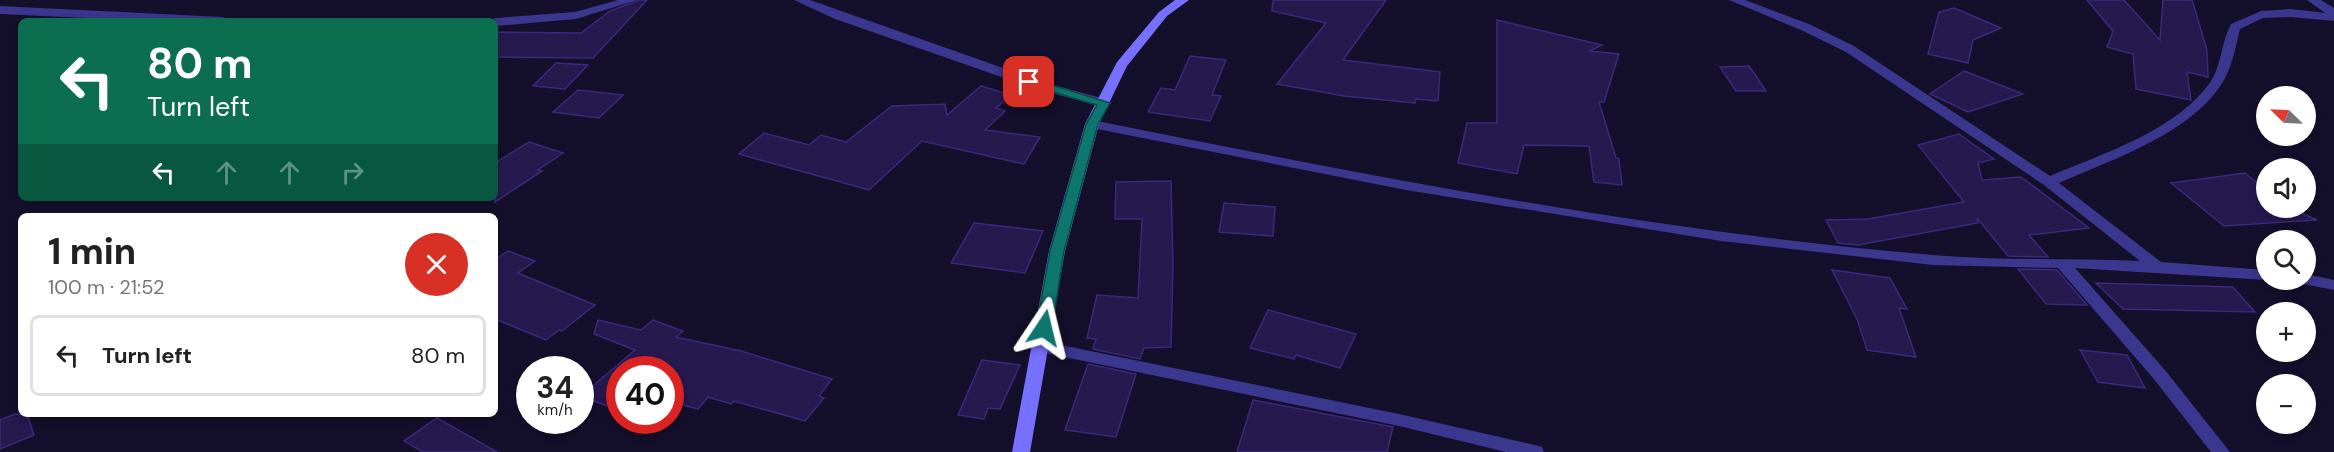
<!DOCTYPE html>
<meta charset="utf-8">
<style>
body{margin:0;font-family:"DM Sans",sans-serif;background:#f6f6f6;color:#202124;height:100vh;display:flex;flex-direction:column;font-size:22px;white-space:nowrap}
*{box-sizing:border-box;margin:0}
p{font-size:20px;color:#757577}
.icon{flex:none;width:33px;height:33px;fill:none;stroke:currentColor;stroke-width:2;stroke-linecap:round;stroke-linejoin:round}
.map{position:relative;flex:1;overflow:hidden}
.side{position:absolute;left:18px;top:213px;width:480px;height:204px;display:flex;flex-direction:column;background:#fff;border-radius:9px;box-shadow:0 3px 9px #0003}
.side>*{flex:none}
.guide{position:absolute;left:18px;top:18px;width:480px;height:183px;border-radius:9px;box-shadow:0 3px 9px #0003;background:#0b6e4f;color:#fff;overflow:hidden}
.needle{width:39px;rotate:294deg}
.buttons{position:absolute;left:2256px;top:86px;display:grid;gap:12px}
.buttons a{display:grid;place-items:center;width:60px;height:60px;border-radius:50%;background:#fff;box-shadow:0 3px 9px #0003;font-size:30px}
.speed{position:absolute;left:516px;top:356px;display:flex;gap:12px;font-size:30px;font-weight:700;text-align:center}
.speed>*{display:grid;place-content:center;width:78px;height:78px;border-radius:50%;background:#fff;box-shadow:0 3px 9px #0003;line-height:1}
.speed small{font-size:15px;font-weight:400}
.speed .limit{border:9px solid #d22;background:#fff;color:#111}
.pin{position:absolute;display:grid;place-items:center;width:51px;height:51px;color:#fff;margin:-26px;border-radius:12px;box-shadow:0 3px 9px #0006}
.me{position:absolute;width:66px;margin:-33px;rotate:10deg;stroke-linejoin:round;filter:drop-shadow(0 0 4px #0008)}
.turn{display:flex;align-items:center;gap:21px;height:126px;padding:0 30px;font-size:27px}
.turn .icon{width:78px;height:78px;stroke-width:2.5}
.turn b{display:block;font-size:42px;line-height:51px}
.lanes{display:flex;align-items:center;height:57px;padding:0 30px;background:#0003;justify-content:center;gap:30px;direction:ltr}
.lanes .off{opacity:.35}
.round{display:grid;place-items:center;flex:none;width:63px;height:63px;border-radius:32px;background:#f6f6f6}
.head{display:flex;align-items:center;justify-content:space-between;height:102px;padding:0 30px}
h1{font-size:36px;font-weight:800;line-height:45px}
ul{padding:0;list-style:none}
li{display:flex;align-items:center;gap:18px;height:81px;margin:0 12px 9px;padding:0 18px;border:3px solid #e0e0e0;border-radius:9px}
li div{flex:1}
li b{display:block;font-size:22px}
li em{font-style:normal}
.map>svg:first-child{display:block}
.building{fill:#25194e;stroke:#3b297c;stroke-width:1.5}
.lines{fill:none;stroke-linecap:round;stroke-linejoin:round}
.street{fill:#3b368e;fill-rule:evenodd}
.secondary{fill:#7670ff;fill-rule:evenodd}
.route{fill:#0f766e;stroke:#0a4d48;stroke-width:1.5}
</style>
<div class="map">
<svg width="2334" height="452" viewBox="0 0 2334 452">
<rect width="100%" height="100%" fill="#140f2b"/>
<!-- building -->
<g class="building">
<polygon points="639,0 647,0 593,58 495,57 495,32 581,33 610,11"/>
<polygon points="1273,0 1386,0 1343,60 1440,72 1438,101 1416,99 1415,103 1344,96 1277,84 1326,23 1272,11"/>
<polygon points="2087,0 2124,0 2160,40 2163,0 2192,0 2207,50 2208,77 2187,72 2191,100 2136,89 2133,54 2107,47 2113,31"/>
<polygon points="1954,8 2001,28 1973,40 1968,63 1928,54 1939,12"/>
<polygon points="1497,20 1602,45 1589,51 1619,54 1604,102 1599,102 1616,158 1619,159 1622,185 1594,182 1589,146 1524,145 1517,174 1458,163 1467,123 1497,123"/>
<polygon points="1190,56 1226,60 1212,95 1221,96 1210,121 1148,112 1161,88 1175,90"/>
<polygon points="556,63 588,65 565,89 533,86"/>
<polygon points="1749,66 1766,91 1736,91 1720,67"/>
<polygon points="1964,71 2023,94 1968,112 1930,94"/>
<polygon points="981,86 1011,95 996,108 1005,111 985,130 1040,137 1024,164 922,141 869,190 739,154 764,133 809,145 821,135 846,142 892,106 945,104 947,115"/>
<polygon points="578,90 623,95 599,118 553,112"/>
<polygon points="1959,134 1994,159 1978,163 1982,180 2021,177 2089,228 2029,235 2048,257 2008,256 1977,218 1978,223 1858,245 1838,243 1826,220 1868,219 1964,202 1918,145"/>
<polygon points="529,142 563,153 538,170 542,171 495,202 495,163"/>
<polygon points="2245,173 2266,190 2266,207 2287,207 2317,220 2224,226 2171,183"/>
<polygon points="1171,181 1173,264 1171,347 1144,348 1140,359 1093,349 1096,339 1087,338 1097,295 1138,298 1142,219 1115,219 1116,182"/>
<polygon points="1224,203 1275,207 1273,236 1219,232"/>
<polygon points="974,223 1043,231 1025,273 951,263"/>
<polygon points="508,251 535,261 518,273 595,305 562,331 559,330 546,340 495,319 495,260"/>
<polygon points="2018,269 2057,270 2087,305 2046,304"/>
<polygon points="1832,270 1890,278 1907,309 1899,308 1916,357 1867,350 1857,319"/>
<polygon points="2096,283 2233,287 2255,312 2123,309"/>
<polygon points="1268,310 1356,334 1340,368 1296,355 1294,359 1250,348"/>
<polygon points="598,320 641,330 653,320 683,331 676,337 741,351 832,379 819,396 824,398 805,421 734,401 731,404 708,397 698,409 670,402 670,369 620,369 620,411 581,396 635,350 594,334"/>
<polygon points="2080,350 2127,355 2145,388 2098,382"/>
<polygon points="982,360 1020,365 1000,409 988,408 984,419 958,415"/>
<polygon points="1088,364 1136,374 1116,437 1065,430"/>
<polygon points="1253,400 1393,427 1387,452 1237,452"/>
<polygon points="15,414 27,414 34,435 0,449 0,420"/>
<polygon points="437,418 497,452 423,452 404,441"/>
</g>
<g class="lines">
<!-- street -->
<g class="street">
<polygon points="618,0 637,0 576,19 495,26 495,21 490,21 495,18 575,12"/>
<polygon points="794,0 810,0 1046,83 1109,100 1111,103 1104,107 1036,89 835,19"/>
<path d="M 1729,0 L 1745,0 L 1809,24 L 1854,46 L 2050,176 C 2102,154 2178,130 2211,81 C 2222,64 2221,42 2231,24 L 2261,11 L 2291,9 L 2325,13 L 2307,0 L 2321,0 L 2334,8 L 2334,21 L 2291,17 L 2263,18 L 2240,29 C 2236,45 2233,63 2225,78 C 2196,132 2113,159 2059,183 L 2161,262 L 2266,270 L 2266,279 L 2270,279 L 2266,280 L 2075,268 L 2165,370 L 2230,452 L 2211,452 L 2153,378 L 2058,268 L 1933,265 L 1721,241 L 1406,190 L 1092,128 L 1085,124 L 1092,120 C 1370,176 1649,231 1933,255 C 2001,261 2071,258 2140,261 L 2044,185 L 1846,52 L 1801,30 Z"/>
<polygon points="0,6 223,17 229,21 151,21 0,14"/>
<polygon points="2306,274 2334,280 2334,290 2298,283 2296,279 2306,279"/>
<polygon points="1041,341 1399,414 1535,445 1542,447 1544,452 1506,452 1399,426 1035,351 1033,347 1035,343"/>
</g>
<!-- secondary -->
<polygon class="secondary" points="1175,0 1189,0 1167,16 1127,66 1099,124 1065,251 1030,452 1012,452 1049,251 1085,124 1117,62 1159,12"/>
</g>
<!-- route -->
<polygon class="route" points="1029,78 1110,103 1098,124 1064,251 1052,328 1044,333 1036,328 1050,251 1086,124 1097,105 1025,84 1025,79"/>
</svg>
<div class="buttons">
<a><svg class="needle" viewBox="-14 -14 28 28"><path d="M0-13l5 13h-10z" fill="#e53935"/><path d="M0 13l5-13h-10z" fill="#757577"/></svg></a>
<a><svg class="icon" aria-label="sound" viewBox="0 0 24 24"><path d="M4 9h4l5-4v14l-5-4H4zM17 9q2 3 0 6"/></svg></a>
<a><svg class="icon" aria-label="search" viewBox="0 0 24 24"><circle cx="10" cy="10" r="6"/><path d="M15 15l6 6"/></svg></a>
<a>+</a>
<a>−</a>
</div>
<div class="speed"><div>34<small>km/h</small></div><div class="limit">40</div></div>
<div class="pin" style="left:1029px;top:82px;background:#d93025"><svg class="icon" aria-label="arrive" viewBox="0 0 24 24"><path d="M6 21V4h12l-3 4 3 4H6"/></svg></div>
<svg class="me" style="left:1044px;top:328px" viewBox="-20 -20 40 40"><path d="M0-17L14 15 0 8-14 15z" fill="#0f766e" stroke="#fff" stroke-width="4"/></svg>
<div class="guide">
<div class="turn"><svg class="icon" aria-label="left" viewBox="0 0 24 24"><path d="M17 20v-9H6M10 6l-5 5 5 5"/></svg><div><b>80 m</b>Turn left</div></div>
<div class="lanes"><svg class="icon" aria-label="left" viewBox="0 0 24 24"><path d="M17 20v-9H6M10 6l-5 5 5 5"/></svg><svg class="icon off" aria-label="ahead" viewBox="0 0 24 24"><path d="M12 20V5M6 11l6-6 6 6"/></svg><svg class="icon off" aria-label="ahead" viewBox="0 0 24 24"><path d="M12 20V5M6 11l6-6 6 6"/></svg><svg class="icon off" aria-label="right" viewBox="0 0 24 24"><path d="M7 20v-9h11M14 6l5 5-5 5"/></svg></div>
</div>
<section class="side">
<div class="head"><div><h1>1 min</h1><p>100 m · 21:52</p></div><a class="round" style="background:#d93025;color:#fff"><svg class="icon" aria-label="close" viewBox="0 0 24 24"><path d="M6 6l12 12M18 6L6 18"/></svg></a></div>
<ul>
<li><svg class="icon" aria-label="left" viewBox="0 0 24 24"><path d="M17 20v-9H6M10 6l-5 5 5 5"/></svg><div><b>Turn left</b></div><em>80 m</em></li>
</ul>
</section>
</div>
